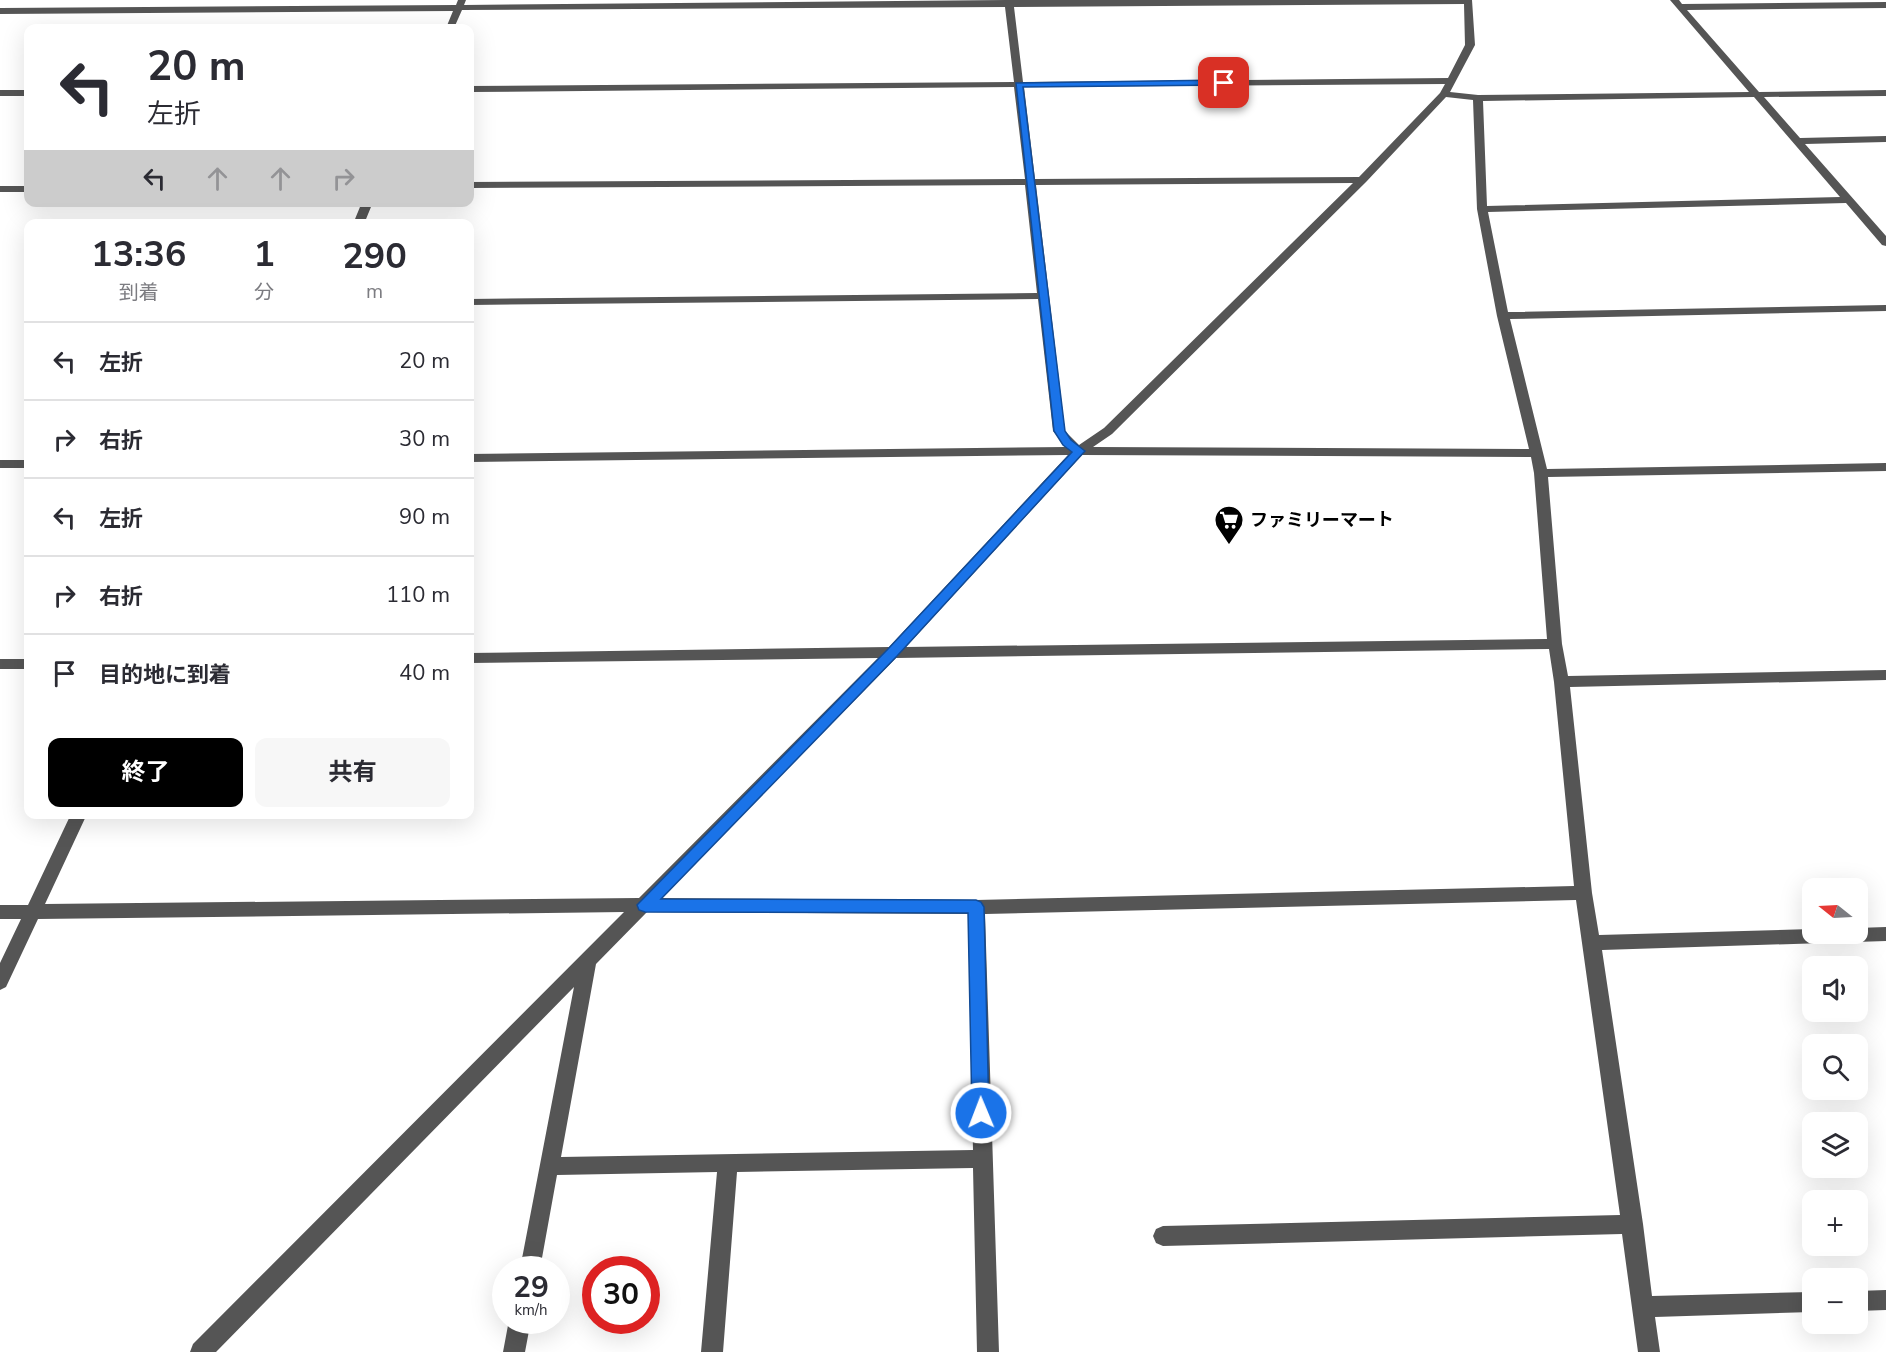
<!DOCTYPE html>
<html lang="ja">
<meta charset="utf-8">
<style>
body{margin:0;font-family:"Nunito Sans","Noto Sans JP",sans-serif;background:#f7f7f7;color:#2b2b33;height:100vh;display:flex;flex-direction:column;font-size:22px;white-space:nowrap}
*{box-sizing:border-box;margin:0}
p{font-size:20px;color:#7c7c81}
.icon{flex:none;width:33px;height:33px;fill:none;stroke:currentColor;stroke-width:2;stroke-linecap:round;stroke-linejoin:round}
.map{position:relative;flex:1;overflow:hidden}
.sheet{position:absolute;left:24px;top:219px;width:450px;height:600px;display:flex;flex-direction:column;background:#fff;border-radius:12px;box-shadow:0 6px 24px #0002}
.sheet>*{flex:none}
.guide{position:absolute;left:24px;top:24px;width:450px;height:183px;border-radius:12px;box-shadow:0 6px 24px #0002;background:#fff;color:#2b2b33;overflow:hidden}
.needle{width:39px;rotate:288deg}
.fabs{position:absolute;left:1802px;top:878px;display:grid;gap:12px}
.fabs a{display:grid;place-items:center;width:66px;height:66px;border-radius:12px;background:#fff;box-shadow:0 6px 24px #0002;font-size:30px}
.speed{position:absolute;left:492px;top:1256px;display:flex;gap:12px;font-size:30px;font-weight:700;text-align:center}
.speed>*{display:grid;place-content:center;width:78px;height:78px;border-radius:50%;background:#fff;box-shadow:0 6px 24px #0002;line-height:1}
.speed small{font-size:15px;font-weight:400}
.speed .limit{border:9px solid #d22;background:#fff;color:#111}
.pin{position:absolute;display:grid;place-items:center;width:51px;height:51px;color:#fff;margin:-26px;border-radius:12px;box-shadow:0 3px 9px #0006}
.me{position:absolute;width:66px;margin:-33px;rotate:359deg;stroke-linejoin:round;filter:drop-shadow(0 0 4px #0008)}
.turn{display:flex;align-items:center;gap:21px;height:126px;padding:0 24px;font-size:27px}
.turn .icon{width:78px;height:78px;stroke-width:2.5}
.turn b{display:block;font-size:42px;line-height:51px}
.lanes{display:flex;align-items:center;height:57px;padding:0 24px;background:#0003;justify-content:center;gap:30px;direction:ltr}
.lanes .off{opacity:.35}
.eta{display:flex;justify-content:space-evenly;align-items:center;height:102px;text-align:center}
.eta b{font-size:36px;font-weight:700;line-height:42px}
.cta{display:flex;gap:12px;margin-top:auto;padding:12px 24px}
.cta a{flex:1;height:69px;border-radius:12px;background:#000;color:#fff;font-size:24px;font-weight:700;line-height:69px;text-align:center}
.cta a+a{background:#f7f7f7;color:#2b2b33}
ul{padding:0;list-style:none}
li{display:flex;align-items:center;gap:18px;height:78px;padding:0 24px;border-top:2px solid #e1e1e2}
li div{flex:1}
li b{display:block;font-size:22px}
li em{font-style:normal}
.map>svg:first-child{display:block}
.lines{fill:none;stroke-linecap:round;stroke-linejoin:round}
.minor{fill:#555;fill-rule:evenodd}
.route{fill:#1a73e8;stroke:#114b97;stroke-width:1.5}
.labels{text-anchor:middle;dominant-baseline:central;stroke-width:5;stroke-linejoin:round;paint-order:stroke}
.poi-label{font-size:18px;font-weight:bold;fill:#000;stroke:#fff;text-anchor:start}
</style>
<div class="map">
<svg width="1886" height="1352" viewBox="0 0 1886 1352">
<rect width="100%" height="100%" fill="#fff"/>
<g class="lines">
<!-- minor -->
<g class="minor">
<path d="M 458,0 L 466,0 L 464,5 L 1005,0 L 1472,0 L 1475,45 L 1450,92 L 1478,95 L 1749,92 L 1670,0 L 1679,0 L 1682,4 L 1886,2 L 1886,8 L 1687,10 L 1759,92 L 1886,90 L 1886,96 L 1764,97 L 1800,138 L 1886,136 L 1886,142 L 1805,144 L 1886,236 L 1886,246 L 1882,245 L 1846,203 L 1488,212 L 1508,312 L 1886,305 L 1886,311 L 1510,319 L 1547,469 L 1886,463 L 1886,471 L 1548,477 L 1562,644 L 1568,676 L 1886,670 L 1886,680 L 1570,687 L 1592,893 L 1599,935 L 1812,929 L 1812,933 L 1857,933 L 1857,928 L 1886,927 L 1886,941 L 1602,950 L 1643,1224 L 1652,1296 L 1812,1292 L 1812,1312 L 1655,1317 L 1660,1352 L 1638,1352 L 1622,1234 L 1163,1246 L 1156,1243 L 1153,1236 L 1156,1229 L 1163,1226 L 1620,1215 L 1576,900 L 985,914 L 999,1352 L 977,1352 L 973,1168 L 737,1172 L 723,1352 L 701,1352 L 717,1172 L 557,1175 L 540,1269 L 520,1269 L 574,987 L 216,1352 L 190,1352 L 193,1344 L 624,912 L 38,919 L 6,987 L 0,990 L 0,963 L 21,919 L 0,919 L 0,905 L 28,905 L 71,814 L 87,814 L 45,904 L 639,898 L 878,658 L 470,663 L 470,653 L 889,647 L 1068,455 L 470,462 L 470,454 L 1066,447 L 1053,431 L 1038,299 L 470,305 L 470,299 L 1037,293 L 1025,185 L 470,188 L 470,182 L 1025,179 L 1014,87 L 470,92 L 470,86 L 1014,82 L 1005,7 L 462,10 L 454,28 L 446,28 L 453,11 L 0,14 L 0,8 L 456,5 ZM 1464,4 L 1465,45 L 1448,78 L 1023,82 L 1014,7 ZM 1445,84 L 1440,93 L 1359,177 L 1035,179 L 1024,87 ZM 1446,97 L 1473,100 L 1477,209 L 1497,316 L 1529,449 L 1093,447 L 1112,434 L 1366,182 ZM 1754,97 L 1840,197 L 1487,206 L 1483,101 ZM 1353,183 L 1104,428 L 1079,445 L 1065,431 L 1036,185 ZM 1082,455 L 1531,457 L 1534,473 L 1547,639 L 906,647 ZM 1549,649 L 1554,682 L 1574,886 L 976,900 L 661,898 L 896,658 ZM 647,912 L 968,914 L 973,1150 L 561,1157 L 596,964 Z"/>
<rect x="0" y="90" width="28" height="6"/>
<rect x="0" y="186" width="28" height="6"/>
<polygon points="362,202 373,202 364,224 353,224"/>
<rect x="0" y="460" width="28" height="8"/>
<rect x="0" y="659" width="28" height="10"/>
<polygon points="1886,1290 1886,1310 1857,1311 1857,1291"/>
<polygon points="509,1320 531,1320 525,1352 503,1352"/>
</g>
</g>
<!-- route -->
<polygon class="route" points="1224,80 1227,81 1227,85 1023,87 1065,431 1071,440 1085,451 897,656 661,899 976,900 981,902 984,907 989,1113 987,1119 981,1121 974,1119 972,1113 968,913 645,912 639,910 637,905 888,649 1072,452 1063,445 1054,431 1016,83"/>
<!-- icons -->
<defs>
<g id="supermarket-pin" transform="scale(1.5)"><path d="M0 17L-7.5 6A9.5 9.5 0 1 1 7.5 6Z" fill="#000" stroke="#fff"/><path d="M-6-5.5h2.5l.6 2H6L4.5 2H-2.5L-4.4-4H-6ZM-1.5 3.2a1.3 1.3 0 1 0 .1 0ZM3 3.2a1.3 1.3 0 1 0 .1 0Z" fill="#fff"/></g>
</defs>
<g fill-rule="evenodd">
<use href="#supermarket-pin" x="1229" y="520"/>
</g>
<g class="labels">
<!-- poi labels -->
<g class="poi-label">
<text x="1250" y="520">ファミリーマート</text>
</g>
</g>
</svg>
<div class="fabs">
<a><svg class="needle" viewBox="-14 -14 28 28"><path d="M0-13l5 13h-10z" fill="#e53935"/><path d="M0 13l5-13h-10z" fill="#7c7c81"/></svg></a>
<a><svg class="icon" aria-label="sound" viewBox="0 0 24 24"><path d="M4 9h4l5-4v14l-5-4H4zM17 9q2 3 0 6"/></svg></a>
<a><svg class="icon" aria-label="search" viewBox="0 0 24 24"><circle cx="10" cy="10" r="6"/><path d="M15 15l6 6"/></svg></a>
<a><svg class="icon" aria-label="layers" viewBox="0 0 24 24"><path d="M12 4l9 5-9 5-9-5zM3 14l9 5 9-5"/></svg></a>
<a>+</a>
<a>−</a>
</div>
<div class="speed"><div>29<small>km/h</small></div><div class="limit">30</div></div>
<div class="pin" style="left:1224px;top:83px;background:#d93025"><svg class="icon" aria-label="arrive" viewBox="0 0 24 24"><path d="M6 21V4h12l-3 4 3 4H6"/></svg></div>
<svg class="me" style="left:981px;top:1113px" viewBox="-20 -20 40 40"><circle r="17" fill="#1a73e8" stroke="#fff" stroke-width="3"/><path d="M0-11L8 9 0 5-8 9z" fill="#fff"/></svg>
<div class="guide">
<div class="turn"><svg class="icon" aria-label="left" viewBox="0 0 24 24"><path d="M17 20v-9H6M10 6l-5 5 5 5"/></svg><div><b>20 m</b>左折</div></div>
<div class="lanes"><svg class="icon" aria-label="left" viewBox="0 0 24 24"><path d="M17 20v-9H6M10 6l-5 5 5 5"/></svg><svg class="icon off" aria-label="ahead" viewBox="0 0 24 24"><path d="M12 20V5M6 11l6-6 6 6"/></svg><svg class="icon off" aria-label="ahead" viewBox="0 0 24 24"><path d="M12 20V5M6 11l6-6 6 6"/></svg><svg class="icon off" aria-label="right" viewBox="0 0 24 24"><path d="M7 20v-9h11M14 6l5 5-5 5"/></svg></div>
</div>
<section class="sheet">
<div class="eta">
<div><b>13:36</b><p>到着</p></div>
<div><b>1</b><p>分</p></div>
<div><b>290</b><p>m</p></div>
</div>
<ul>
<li><svg class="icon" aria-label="left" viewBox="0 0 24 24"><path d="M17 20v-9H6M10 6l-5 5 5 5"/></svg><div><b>左折</b></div><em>20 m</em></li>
<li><svg class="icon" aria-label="right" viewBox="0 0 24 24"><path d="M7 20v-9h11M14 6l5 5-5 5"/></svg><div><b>右折</b></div><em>30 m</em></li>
<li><svg class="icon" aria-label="left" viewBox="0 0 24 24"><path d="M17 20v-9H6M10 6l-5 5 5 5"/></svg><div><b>左折</b></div><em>90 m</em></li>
<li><svg class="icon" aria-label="right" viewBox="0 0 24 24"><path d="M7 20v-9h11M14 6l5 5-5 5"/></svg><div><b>右折</b></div><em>110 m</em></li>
<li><svg class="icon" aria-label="arrive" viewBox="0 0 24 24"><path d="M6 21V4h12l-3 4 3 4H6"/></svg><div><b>目的地に到着</b></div><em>40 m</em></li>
</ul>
<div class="cta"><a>終了</a><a>共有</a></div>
</section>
</div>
